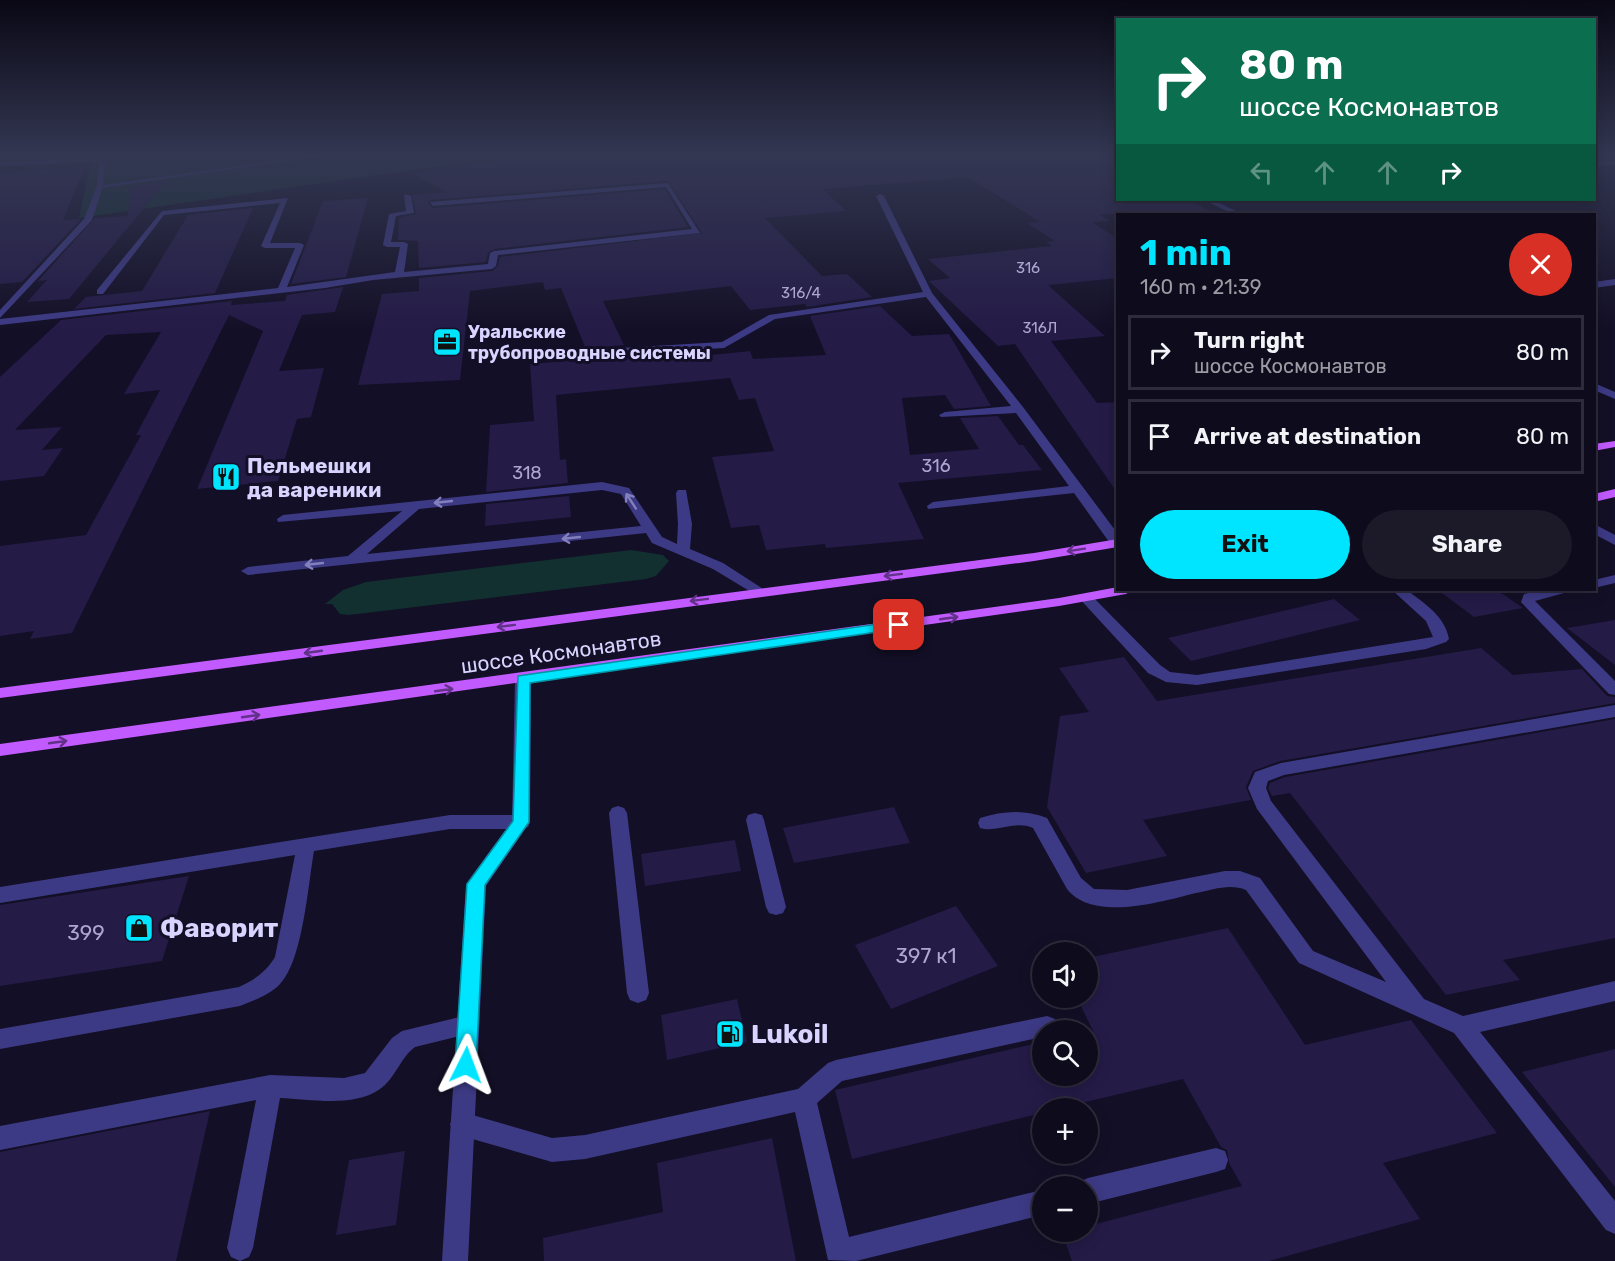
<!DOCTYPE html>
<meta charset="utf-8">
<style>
body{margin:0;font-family:Rubik,sans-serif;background:#1c1929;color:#f1f3f6;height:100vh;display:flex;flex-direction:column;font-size:22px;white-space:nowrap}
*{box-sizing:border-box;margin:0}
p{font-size:20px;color:#9b9ba3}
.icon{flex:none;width:33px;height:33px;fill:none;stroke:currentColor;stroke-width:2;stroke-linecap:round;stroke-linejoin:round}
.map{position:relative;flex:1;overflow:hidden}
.sheet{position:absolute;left:1116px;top:213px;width:480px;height:378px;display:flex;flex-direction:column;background:#0e0b1c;border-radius:0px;box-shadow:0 3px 15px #0003,0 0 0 2px #2e2b3b}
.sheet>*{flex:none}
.banner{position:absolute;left:1116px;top:18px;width:480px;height:183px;border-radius:0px;box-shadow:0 3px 15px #0003,0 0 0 2px #2e2b3b;background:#0b6e4f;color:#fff;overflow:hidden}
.controls{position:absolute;left:1032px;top:942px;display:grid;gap:12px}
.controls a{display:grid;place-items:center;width:66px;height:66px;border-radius:50%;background:#0e0b1c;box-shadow:0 3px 15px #0003,0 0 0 2px #2e2b3b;font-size:30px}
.pin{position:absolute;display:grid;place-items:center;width:51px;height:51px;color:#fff;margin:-26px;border-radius:12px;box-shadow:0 3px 9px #0006}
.me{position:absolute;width:66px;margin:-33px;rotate:3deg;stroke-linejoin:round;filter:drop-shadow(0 0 4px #0008)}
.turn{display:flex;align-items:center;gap:21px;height:126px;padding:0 24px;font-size:27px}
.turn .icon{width:78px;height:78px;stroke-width:2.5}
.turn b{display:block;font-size:42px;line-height:51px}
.lanes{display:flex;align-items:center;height:57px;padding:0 24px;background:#0003;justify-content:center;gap:30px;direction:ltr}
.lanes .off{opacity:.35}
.round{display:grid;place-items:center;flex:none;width:63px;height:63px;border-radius:32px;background:#1c1929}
.head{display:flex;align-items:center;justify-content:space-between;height:102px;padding:0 24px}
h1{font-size:36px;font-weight:700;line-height:45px;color:#00e5ff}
.button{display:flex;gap:12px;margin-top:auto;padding:12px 24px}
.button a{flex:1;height:69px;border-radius:36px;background:#00e5ff;color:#111;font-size:24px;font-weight:700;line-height:69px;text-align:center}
.button a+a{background:#1c1929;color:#f1f3f6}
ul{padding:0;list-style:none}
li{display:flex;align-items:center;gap:18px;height:75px;margin:0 12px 9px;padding:0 12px;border:3px solid #2e2b3b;border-radius:0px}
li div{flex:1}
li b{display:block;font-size:22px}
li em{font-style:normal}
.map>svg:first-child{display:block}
.green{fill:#12302f}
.building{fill:#241b47}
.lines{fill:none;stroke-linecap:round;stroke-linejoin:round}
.lane{fill:#3d3a85;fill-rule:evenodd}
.street{fill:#3d3a85;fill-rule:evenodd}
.primary{fill:#c25bff;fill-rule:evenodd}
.oneway{stroke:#837fbc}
.oneway2{stroke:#623188}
.route{fill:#00e5ff;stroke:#0095a6;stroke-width:1.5}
.labels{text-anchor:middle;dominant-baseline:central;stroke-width:6;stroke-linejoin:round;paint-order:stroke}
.far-number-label{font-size:15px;fill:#aca6d1}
.far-poi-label{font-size:18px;font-weight:bold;fill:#d9d4ff;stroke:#130f26;text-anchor:start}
.number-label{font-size:18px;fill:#aca6d1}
.poi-label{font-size:21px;font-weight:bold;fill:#d9d4ff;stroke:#130f26;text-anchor:start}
.street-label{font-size:21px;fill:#d9d4ff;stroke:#130f26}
.near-number-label{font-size:21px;fill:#aca6d1}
.near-poi-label{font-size:26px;font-weight:bold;fill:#d9d4ff;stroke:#130f26;text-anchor:start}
</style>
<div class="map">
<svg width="1615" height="1261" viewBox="0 0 1615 1261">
<rect width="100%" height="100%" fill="#130f26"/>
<!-- green -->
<g class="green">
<polygon points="0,154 482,154 489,159 79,218 92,158 0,162"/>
<polygon points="631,550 663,555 669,561 656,576 646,579 349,615 340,614 332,604 325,604 343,590 366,582"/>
</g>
<!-- building -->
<g class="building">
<polygon points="487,154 1097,154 1118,164 1118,200 1187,200 1216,214 1099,214 1109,221 1092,222 1118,239 1118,278 1048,285 1105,336 1051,341 1097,403 1118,402 1118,494 1015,344 998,346 929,281 950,278 928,259 1052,246 1046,242 1055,241 1027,223 1040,222 968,177 823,189 846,211 765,218 822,276 847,274 872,297 807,307 805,304 750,310 731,286 603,301 624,345 603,347 597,350 597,354 603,357 671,353 673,359 750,351 753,359 826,355 810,316 880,306 912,336 949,334 991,406 954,409 945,395 902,398 910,455 979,449 960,418 998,416 1019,445 1023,445 1042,470 898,483 924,539 826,548 825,544 766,550 759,525 731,528 712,457 774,451 755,398 739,400 730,378 556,395 560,460 566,459 568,483 486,492 490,425 534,421 530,364 590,359 561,288 545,290 543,282 470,291 460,380 358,385 382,294 419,291 419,278 492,271 498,266 500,257 702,233 668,181 430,200 428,203 433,208 665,189 688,227 494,249 488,253 486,262 419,268 418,241 398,240 399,218 416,214 412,195 447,192 414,174 497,161"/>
<polygon points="85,166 63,220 81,219 22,282 0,284 0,174"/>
<polygon points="166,181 69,299 27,302 47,280 38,281 95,218 128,216 130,186"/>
<polygon points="368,198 346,277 291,284 323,201"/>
<polygon points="253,208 215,293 74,309 86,297 142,291 188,215"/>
<polygon points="343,287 335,312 302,315 279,371 324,368 311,417 297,419 278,481 197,489 263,331 229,315 72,633 30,639 34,631 0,636 0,546 86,535 141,435 136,435 160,390 124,394 161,332 106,335 15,430 62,427 42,450 63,448 44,476 0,481 0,377 61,320 232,301 231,305 285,301 287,295"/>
<polygon points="569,496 571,517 485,526 486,504"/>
<polygon points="1438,590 1497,590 1523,608 1474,617"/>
<polygon points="1334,599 1360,620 1191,661 1168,638"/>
<polygon points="1615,620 1615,665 1567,628"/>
<polygon points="1481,648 1513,675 1582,669 1607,696 1615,697 1615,703 1280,761 1253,771 1246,787 1251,800 1143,820 1167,856 1086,873 1047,807 1060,716 1089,712 1059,668 1124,657 1157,701"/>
<polygon points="1615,719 1615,938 1503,960 1520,980 1446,995 1290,793 1272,796 1268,788 1270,783 1285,777"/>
<polygon points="894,807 910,843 794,863 783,828"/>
<polygon points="735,840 741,871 645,886 641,854"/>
<polygon points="189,876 162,961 0,986 0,905"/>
<polygon points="956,906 998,966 891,1009 855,945"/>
<polygon points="1228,928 1305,1045 1411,1020 1497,1133 1383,1163 1420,1219 1269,1261 1072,1261 1062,1233 1088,1232 1088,1226 1242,1186 1229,1163 1227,1150 1221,1147 1183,1079 1060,1108 1042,1108 1042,1113 852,1159 835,1090 1042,1042 1042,1076 1088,1076 1088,1032 1093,1031 1077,998 1088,998 1088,958"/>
<polygon points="737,999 747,1042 667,1060 661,1015"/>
<polygon points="1615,1049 1615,1187 1522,1072"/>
<polygon points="210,1111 176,1261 0,1261 0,1152"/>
<polygon points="772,1138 796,1261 544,1261 543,1238 663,1212 657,1163"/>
<polygon points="405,1151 396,1225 336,1235 349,1160"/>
</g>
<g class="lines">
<!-- lane -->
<g class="lane">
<polygon points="322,154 338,154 100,188 97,186"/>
<polygon points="1114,154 1118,154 1118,156 1115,155"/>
<rect x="1594" y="161" width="21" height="4"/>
<polygon points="668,183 700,233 498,255 496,266 492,269 373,280 325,288 0,325 0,319 278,288 295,248 265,248 261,246 280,203 164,215 103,294 97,294 97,290 162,211 288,198 270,243 300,243 304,245 287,287 395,272 400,247 387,247 383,245 389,214 406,211 404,194 411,196 414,213 396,216 391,242 404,242 408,244 404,272 488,264 490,253 494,251 692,229 666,187 433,206 430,202"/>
<polygon points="880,194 884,196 932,293 1023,407 1118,534 1118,547 1112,546 1074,493 928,509 927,506 933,502 1069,486 1016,413 941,417 939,415 945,412 1011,406 926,297 775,319 724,348 603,355 598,352 603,349 722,342 769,315 923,292 876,196"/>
<polygon points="1204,200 1213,200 1242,214 1233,214"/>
<polygon points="1615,279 1615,285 1594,288 1594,282"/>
<polygon points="1594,383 1615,392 1615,399 1594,390"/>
<path d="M 602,482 L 629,488 L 662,537 L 677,544 L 678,524 L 676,493 L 678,490 L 686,490 L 692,524 L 690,549 L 723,563 L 768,592 L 761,596 L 756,595 L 713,569 L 652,543 L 646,533 L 248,575 L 241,571 L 248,567 L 348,556 L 402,511 L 278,522 L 277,519 L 283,515 ZM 602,490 L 621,494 L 641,526 L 367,554 L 419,509 Z"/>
<polygon points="1594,524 1615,535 1615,545 1594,534"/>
<polygon points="1615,575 1615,583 1594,588 1594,580"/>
<path d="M 1392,590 L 1407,590 C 1424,603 1445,616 1449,639 L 1446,642 L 1426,649 L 1197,685 L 1166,682 L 1148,673 L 1078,597 L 1080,594 L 1090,594 L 1160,665 L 1170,672 L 1197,675 L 1433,637 L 1426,621 Z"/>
<polygon points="1543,590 1566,590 1564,593 1535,601 1615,681 1615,695 1609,694 1521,602 1524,594"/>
<path d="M 1615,705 L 1615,717 L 1284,775 L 1268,781 L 1266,788 L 1271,801 L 1424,999 L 1463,1016 L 1615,981 L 1615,1001 L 1480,1032 L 1615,1201 L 1615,1234 L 1606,1230 L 1454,1033 L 1299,963 L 1246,890 C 1230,883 1212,890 1196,893 C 1160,902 1093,922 1067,889 L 1033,828 C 1015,820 998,833 980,828 L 978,823 L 980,818 C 1003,811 1024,809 1047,818 L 1081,878 L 1094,889 L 1127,890 L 1225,871 L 1240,871 L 1260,878 L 1313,951 L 1386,982 L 1257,809 L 1248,788 L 1255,772 L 1281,763 Z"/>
<polygon points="618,806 624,808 627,813 649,993 646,1000 638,1003 630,1000 627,993 609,813 612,808"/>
<polygon points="755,813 762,815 764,820 786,907 783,913 776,915 769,913 766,907 746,820 748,815"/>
<path d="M 450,815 L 521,815 L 528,817 L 530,822 L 528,827 L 521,829 L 450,829 L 314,851 C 308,885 303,960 280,984 C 270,995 254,1000 240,1006 L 0,1049 L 0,1029 L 239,987 C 254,980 266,972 275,957 L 295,855 L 0,903 L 0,887 Z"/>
<path d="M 468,1015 L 476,1018 L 479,1025 L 476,1032 L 415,1047 C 400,1058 395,1079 380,1089 C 353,1108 310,1099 280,1098 L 253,1248 L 249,1257 L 240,1261 L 231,1257 L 227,1248 L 256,1100 L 0,1150 L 0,1126 L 270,1075 L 344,1078 L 365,1073 L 392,1038 L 402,1031 Z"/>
<polygon points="1047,1016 1055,1019 1058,1026 1056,1030 1042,1030 1042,1037 842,1081 817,1103 849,1237 1042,1190 1042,1215 856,1261 828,1260 795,1112 585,1159 552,1162 462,1136 454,1132 450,1124 454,1116 462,1112 552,1138 585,1135 798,1089 828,1063 836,1060"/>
<polygon points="1216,1148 1225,1151 1228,1160 1225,1169 1216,1172 1088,1204 1088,1186 1077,1186 1079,1182 1088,1178"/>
</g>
<!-- street -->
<g class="street">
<polygon points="100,154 106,154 103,186 92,220 0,318 0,310 84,219 97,186 99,162 0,166 0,162 99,158"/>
<polygon points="523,674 531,679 530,822 486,886 468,1261 442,1261 466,884 512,821 515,679"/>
</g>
<!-- primary -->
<g class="primary">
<polygon points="1615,441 1615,447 1594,451 1594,444"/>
<polygon points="1615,489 1615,497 1594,502 1594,494"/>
<polygon points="1118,539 1118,547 1034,561 0,698 0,688 1034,553"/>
<polygon points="1118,587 1118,590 1133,590 1126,594 1059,606 0,756 0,744 1059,598"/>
</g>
</g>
<!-- one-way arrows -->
<defs><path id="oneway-shaft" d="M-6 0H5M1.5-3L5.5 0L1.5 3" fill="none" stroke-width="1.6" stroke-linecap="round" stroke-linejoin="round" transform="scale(1.5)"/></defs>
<g class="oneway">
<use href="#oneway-shaft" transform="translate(631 501) rotate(-123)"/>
<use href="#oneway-shaft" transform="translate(443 502) rotate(174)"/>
<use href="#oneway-shaft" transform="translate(571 538) rotate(174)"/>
<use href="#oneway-shaft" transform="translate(314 564) rotate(174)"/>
</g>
<g class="oneway2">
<use href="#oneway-shaft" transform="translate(1076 550) rotate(171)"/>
<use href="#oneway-shaft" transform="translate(893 575) rotate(173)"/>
<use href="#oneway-shaft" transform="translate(699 600) rotate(173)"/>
<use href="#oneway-shaft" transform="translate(949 618) rotate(-8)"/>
<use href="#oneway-shaft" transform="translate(506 626) rotate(173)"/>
<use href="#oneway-shaft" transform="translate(313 652) rotate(172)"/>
<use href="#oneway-shaft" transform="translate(444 690) rotate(-8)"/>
<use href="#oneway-shaft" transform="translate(251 716) rotate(-8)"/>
<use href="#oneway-shaft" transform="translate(58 742) rotate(-8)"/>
</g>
<!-- sky -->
<linearGradient id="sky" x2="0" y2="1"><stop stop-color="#0a0815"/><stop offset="0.47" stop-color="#333752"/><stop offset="1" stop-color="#333752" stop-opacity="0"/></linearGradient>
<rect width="1615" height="330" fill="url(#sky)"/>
<!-- route -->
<polygon class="route" points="899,621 906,625 904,628 530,683 529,822 485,885 476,1065 473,1072 466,1074 458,1072 455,1065 467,884 513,821 518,676"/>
<!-- icons -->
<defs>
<g id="office-square" transform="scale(1.5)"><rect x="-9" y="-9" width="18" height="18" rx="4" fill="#00e5ff" stroke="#130f26"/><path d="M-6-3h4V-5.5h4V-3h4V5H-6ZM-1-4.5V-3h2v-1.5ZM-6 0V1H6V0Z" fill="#111"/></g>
<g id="restaurant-square" transform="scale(1.5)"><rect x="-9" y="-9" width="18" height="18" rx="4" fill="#00e5ff" stroke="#130f26"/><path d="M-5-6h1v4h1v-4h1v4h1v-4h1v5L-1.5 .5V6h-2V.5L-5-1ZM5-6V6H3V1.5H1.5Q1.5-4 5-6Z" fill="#111"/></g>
<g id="shop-square" transform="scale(1.5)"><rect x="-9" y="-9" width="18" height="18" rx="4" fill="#00e5ff" stroke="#130f26"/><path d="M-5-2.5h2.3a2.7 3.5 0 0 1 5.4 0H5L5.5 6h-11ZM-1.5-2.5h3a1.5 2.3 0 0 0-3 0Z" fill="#111"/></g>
<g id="fuel-square" transform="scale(1.5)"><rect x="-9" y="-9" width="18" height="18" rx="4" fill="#00e5ff" stroke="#130f26"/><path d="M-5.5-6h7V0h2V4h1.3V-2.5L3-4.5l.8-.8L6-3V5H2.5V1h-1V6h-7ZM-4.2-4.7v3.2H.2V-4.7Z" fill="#111"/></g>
</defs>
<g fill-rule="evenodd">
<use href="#office-square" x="447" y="342"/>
<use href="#restaurant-square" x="226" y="477"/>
<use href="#shop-square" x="139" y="928"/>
<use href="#fuel-square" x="730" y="1034"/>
</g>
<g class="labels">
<!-- far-number labels -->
<g class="far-number-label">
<text x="1028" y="268">316</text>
<text x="801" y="293">316/4</text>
<text x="1040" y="328">316Л</text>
</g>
<!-- far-poi labels -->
<g class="far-poi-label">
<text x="468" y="332">Уральские<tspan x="468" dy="21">трубопроводные системы</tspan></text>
</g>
<!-- number labels -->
<g class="number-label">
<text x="936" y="466">316</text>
<text x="527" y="473">318</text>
</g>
<!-- poi labels -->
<g class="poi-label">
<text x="247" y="465">Пельмешки<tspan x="247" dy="24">да вареники</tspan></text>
</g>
<!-- street labels -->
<g class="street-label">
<text transform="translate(561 652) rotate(-8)">шоссе Космонавтов</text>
</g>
<!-- near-number labels -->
<g class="near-number-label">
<text x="86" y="932">399</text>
<text x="926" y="955">397 к1</text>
</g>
<!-- near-poi labels -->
<g class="near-poi-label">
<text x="160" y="928">Фаворит</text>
<text x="751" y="1034">Lukoil</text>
</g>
</g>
</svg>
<div class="controls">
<a><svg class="icon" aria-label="sound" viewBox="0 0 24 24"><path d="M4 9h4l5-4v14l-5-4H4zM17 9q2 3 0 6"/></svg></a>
<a><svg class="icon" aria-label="search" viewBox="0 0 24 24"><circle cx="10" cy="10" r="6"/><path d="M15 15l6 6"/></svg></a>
<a>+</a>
<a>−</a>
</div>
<div class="pin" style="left:899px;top:625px;background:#d93025"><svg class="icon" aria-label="arrive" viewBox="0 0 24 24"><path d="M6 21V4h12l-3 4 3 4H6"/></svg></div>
<svg class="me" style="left:466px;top:1065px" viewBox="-20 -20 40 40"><path d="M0-17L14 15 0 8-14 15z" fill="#00e5ff" stroke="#fff" stroke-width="4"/></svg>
<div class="banner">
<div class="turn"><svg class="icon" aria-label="right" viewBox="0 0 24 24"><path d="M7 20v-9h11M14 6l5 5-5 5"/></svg><div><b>80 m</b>шоссе Космонавтов</div></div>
<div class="lanes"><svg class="icon off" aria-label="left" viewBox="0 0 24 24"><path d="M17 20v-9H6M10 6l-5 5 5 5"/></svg><svg class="icon off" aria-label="ahead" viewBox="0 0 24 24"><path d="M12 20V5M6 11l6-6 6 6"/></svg><svg class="icon off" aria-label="ahead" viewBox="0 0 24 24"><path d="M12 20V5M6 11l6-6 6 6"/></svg><svg class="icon" aria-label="right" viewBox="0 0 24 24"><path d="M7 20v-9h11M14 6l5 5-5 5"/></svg></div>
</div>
<section class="sheet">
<div class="head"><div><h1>1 min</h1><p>160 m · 21:39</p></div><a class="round" style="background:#d93025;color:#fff"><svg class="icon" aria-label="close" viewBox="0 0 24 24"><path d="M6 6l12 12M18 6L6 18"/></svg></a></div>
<ul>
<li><svg class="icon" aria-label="right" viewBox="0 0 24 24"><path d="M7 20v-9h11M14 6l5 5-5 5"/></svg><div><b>Turn right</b><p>шоссе Космонавтов</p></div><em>80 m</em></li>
<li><svg class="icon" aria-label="arrive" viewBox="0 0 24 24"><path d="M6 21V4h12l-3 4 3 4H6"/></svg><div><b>Arrive at destination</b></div><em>80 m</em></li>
</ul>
<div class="button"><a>Exit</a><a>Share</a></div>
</section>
</div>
